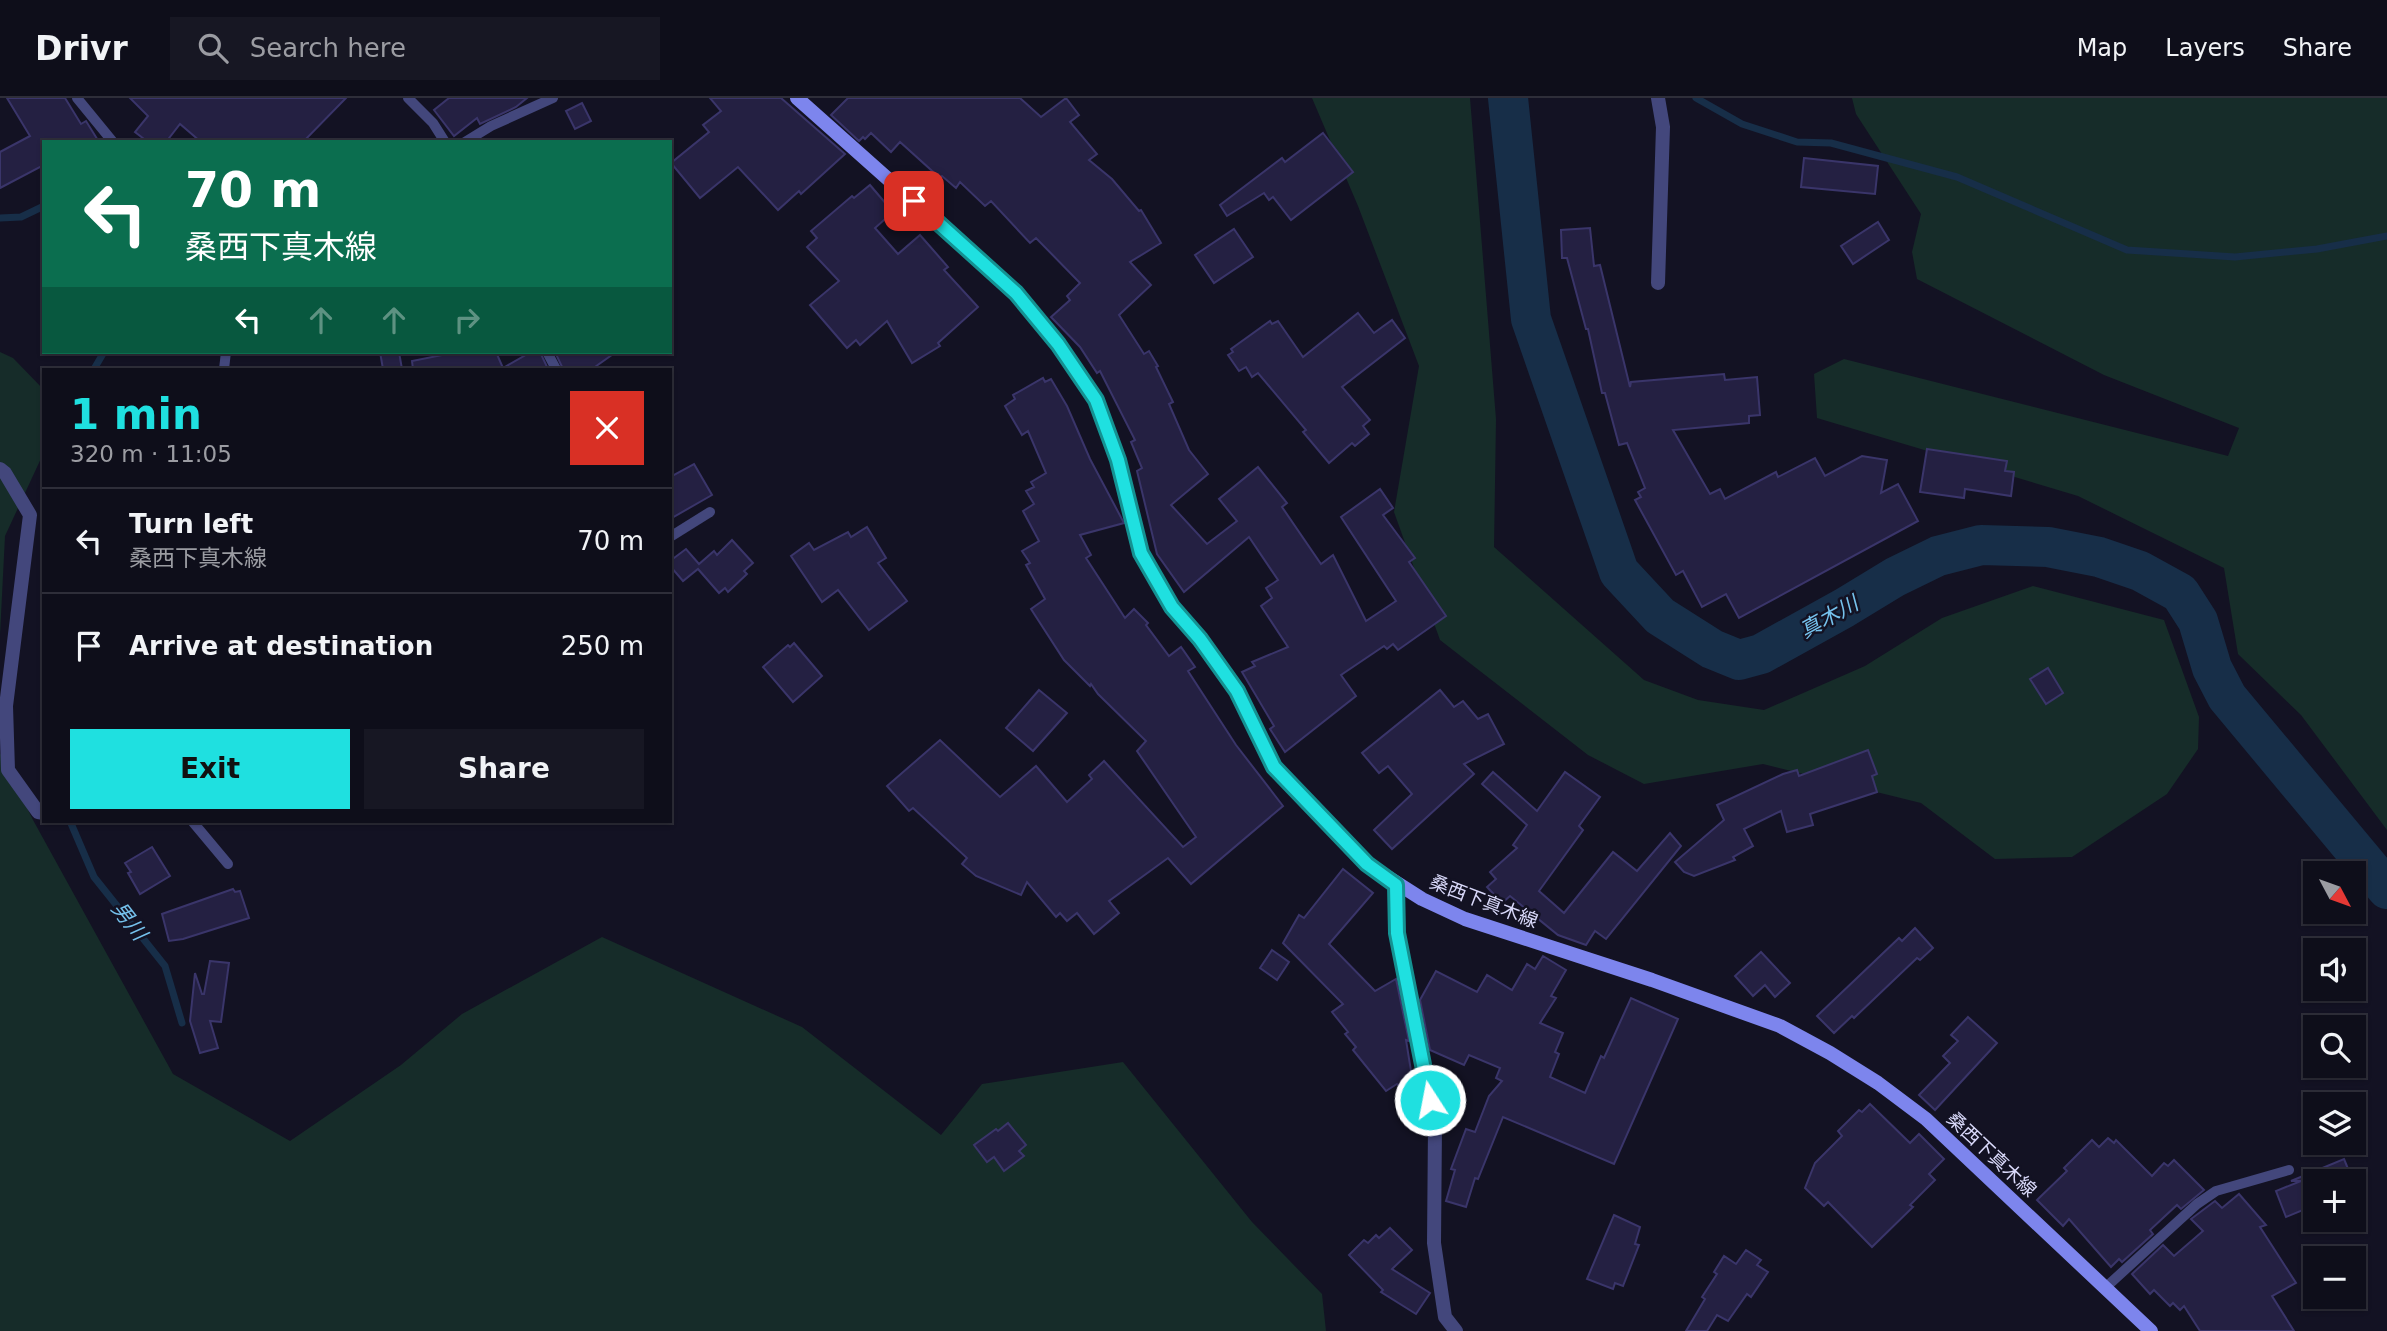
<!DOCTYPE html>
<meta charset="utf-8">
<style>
body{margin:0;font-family:"DejaVu Sans","Noto Sans JP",sans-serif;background:#171723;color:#f1f3f6;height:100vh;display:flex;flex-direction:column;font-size:26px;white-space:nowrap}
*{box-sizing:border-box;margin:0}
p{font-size:23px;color:#9b9ca2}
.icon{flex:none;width:38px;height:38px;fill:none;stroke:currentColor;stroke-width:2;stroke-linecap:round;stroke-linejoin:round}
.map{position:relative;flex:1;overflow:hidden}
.drawer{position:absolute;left:42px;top:270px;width:630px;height:455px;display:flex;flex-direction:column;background:#0e0e1a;border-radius:0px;box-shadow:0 2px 5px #0004,0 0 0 2px #2e2e39}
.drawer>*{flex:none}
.guide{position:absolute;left:42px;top:42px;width:630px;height:214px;border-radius:0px;box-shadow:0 2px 5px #0004,0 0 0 2px #2e2e39;background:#0b6e4f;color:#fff;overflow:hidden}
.needle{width:46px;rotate:131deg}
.controls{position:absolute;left:2303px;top:763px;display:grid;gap:14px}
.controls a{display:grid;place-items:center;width:63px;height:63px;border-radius:0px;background:#0e0e1a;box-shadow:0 2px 5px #0004,0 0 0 2px #2e2e39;font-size:35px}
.pin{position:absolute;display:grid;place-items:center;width:60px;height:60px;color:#fff;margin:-30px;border-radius:14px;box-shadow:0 4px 10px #0006}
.me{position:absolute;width:77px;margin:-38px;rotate:349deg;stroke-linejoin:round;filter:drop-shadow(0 0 5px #0008)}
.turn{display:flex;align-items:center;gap:24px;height:147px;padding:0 28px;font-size:32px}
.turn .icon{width:91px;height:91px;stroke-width:2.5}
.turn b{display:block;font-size:49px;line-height:60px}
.lanes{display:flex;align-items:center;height:66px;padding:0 28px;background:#0003;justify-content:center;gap:35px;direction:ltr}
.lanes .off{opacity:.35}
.round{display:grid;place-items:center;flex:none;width:74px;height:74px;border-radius:0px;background:#171723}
.headline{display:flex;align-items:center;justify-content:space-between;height:119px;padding:0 28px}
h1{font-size:42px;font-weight:600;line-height:52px;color:#1fe0e0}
.action{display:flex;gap:14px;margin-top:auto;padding:14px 28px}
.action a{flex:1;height:80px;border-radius:0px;background:#1fe0e0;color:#111;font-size:28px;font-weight:600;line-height:80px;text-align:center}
.action a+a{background:#171723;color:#f1f3f6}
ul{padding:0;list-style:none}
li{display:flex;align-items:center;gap:21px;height:105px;padding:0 28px;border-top:2px solid #2e2e39}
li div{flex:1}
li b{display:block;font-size:26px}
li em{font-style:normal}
header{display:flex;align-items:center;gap:42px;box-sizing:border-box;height:98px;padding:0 35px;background:#0e0e1a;border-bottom:2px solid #2e2e39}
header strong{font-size:33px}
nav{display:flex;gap:38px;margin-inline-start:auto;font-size:24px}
.search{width:490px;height:63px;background:#171723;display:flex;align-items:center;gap:18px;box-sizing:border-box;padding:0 24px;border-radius:0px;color:#9b9ca2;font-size:26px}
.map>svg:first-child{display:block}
.green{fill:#162c29}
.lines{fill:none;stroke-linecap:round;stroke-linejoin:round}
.stream{stroke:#172e48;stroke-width:7}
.river{stroke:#172e48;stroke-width:40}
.building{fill:#242042;stroke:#3a356a;stroke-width:2}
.lane{stroke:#43477c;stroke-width:10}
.street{stroke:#43477c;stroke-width:14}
.secondary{stroke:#7d85ed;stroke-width:14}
.route-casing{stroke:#149292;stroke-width:18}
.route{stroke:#1fe0e0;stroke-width:12}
.labels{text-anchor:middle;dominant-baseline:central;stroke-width:5;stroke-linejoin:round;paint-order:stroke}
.street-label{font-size:19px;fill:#d9d9fa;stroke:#131223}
.water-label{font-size:21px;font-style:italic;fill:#75c1ec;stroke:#131223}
</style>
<header>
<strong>Drivr</strong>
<div class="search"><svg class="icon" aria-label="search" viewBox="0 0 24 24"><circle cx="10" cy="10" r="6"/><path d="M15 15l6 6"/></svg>Search here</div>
<nav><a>Map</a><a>Layers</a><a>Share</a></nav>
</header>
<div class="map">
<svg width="2387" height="1233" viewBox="0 0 2387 1233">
<rect width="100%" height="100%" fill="#131223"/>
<!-- green -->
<g class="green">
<polygon points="1312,0 1470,0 1496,321 1494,449 1644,582 1698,602 1764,612 1865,568 1942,520 2033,488 2164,522 2199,619 2198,651 2167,696 2072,759 1995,761 1921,705 1763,666 1644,686 1588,657 1440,542 1394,414 1419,268 1358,108"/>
<polygon points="1852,0 2387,0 2387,732 2301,617 2238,556 2224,470 2078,398 1817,320 1814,276 1844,261 2228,358 2239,330 2104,277 1917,181 1912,154 1921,116 1856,16"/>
<polygon points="0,254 13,260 44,292 44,354 5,438 0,537"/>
<polygon points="0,655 33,722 173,976 290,1043 401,967 462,916 602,839 802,929 941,1037 982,986 1123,964 1252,1124 1322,1196 1326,1233 0,1233"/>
</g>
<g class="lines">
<!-- stream -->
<g class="stream">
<polyline points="1696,0 1742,26 1797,44 1831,45 1957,79 2127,152 2235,159 2317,151 2387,138"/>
<polyline points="0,120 21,119 44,108"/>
<polyline points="94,271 104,254"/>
<polyline points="70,723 94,779 165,868 182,925"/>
</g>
<!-- river -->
<polyline class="river" points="1508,0 1531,221 1619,474 1660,518 1712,551 1739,562 1761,556 1844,510 1895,479 1938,458 1981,447 2048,449 2099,459 2140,473 2180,495 2198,523 2212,570 2227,599 2387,791"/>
</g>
<!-- building -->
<g class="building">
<polygon points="7,0 65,0 81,26 86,23 99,44 44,44 44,67 0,90 0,54 30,38"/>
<polygon points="130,0 346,0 303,44 201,44 180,26 166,44 148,44 135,34 148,18"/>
<polygon points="449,0 527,0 516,9 480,26 477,20 454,38 434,12"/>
<polygon points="710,0 781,0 845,56 801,96 799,93 778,112 738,69 700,100 671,65 709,34 703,27 721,13"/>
<polygon points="848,0 1020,0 1041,19 1066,0 1079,17 1070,24 1097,56 1089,62 1112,81 1139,113 1141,112 1161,145 1130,164 1151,187 1119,217 1144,256 1149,253 1158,268 1156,269 1173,304 1169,306 1189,352 1208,376 1171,407 1207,446 1237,423 1219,401 1258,369 1287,405 1282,409 1321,466 1333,457 1366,523 1396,503 1341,419 1380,391 1393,410 1383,417 1415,460 1409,464 1446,518 1398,552 1393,546 1387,551 1384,548 1341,577 1356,598 1285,654 1270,631 1274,628 1242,574 1255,568 1252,564 1288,549 1261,508 1272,500 1266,490 1278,482 1249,439 1184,494 1157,456 1137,373 1142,370 1131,344 1135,342 1100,273 1097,275 1080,249 1051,219 1070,202 1067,198 1080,185 1036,140 1030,145 991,103 985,108 960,84 956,90 942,78 940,80 900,44 891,54 871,35 865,41 863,39 859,43 831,17"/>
<polygon points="582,5 591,23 575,31 566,13"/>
<polygon points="1323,35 1353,74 1291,122 1273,99 1269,102 1264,95 1227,118 1220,107 1282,60 1285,64"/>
<polygon points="1804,60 1878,68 1875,96 1801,89"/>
<polygon points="870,87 893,114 875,130 898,156 920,137 948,169 944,172 978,209 938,245 940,248 912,265 887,223 860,247 856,242 847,250 810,207 839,183 807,149 817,140 811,133 852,98 854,100"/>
<polygon points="1878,124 1889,142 1853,166 1841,148"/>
<polygon points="1590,130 1594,168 1600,167 1630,289 1631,284 1724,276 1725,282 1757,279 1760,317 1749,318 1749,325 1673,332 1710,396 1720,391 1725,401 1776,374 1778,379 1815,360 1825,378 1862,358 1887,362 1881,395 1898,386 1918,423 1739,520 1726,496 1702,509 1683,473 1676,477 1635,402 1641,399 1638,394 1645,390 1627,345 1619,347 1605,295 1602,295 1588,231 1586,231 1567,160 1562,160 1561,132"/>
<polygon points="1234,131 1253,159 1214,185 1195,157"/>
<polygon points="1358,215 1374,235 1392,222 1405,240 1342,289 1370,322 1363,328 1369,336 1355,348 1352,345 1329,365 1303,334 1306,332 1258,275 1252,279 1246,269 1239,273 1228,257 1233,254 1231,251 1270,223 1272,226 1278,223 1303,259"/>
<polygon points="380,254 399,254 402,271 383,271"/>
<polygon points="457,254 496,254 503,270 531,254 540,254 548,271 413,271 412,263"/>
<polygon points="555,254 616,254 592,271 563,271"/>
<polygon points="1043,280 1045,284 1051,281 1067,308 1090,361 1124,425 1080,437 1091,457 1086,460 1125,520 1134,511 1148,525 1146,527 1169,558 1181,549 1195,569 1188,573 1236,647 1283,708 1191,786 1168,760 1109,803 1119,815 1094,836 1077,815 1067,823 1060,815 1056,819 1027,784 1021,797 976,778 962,766 967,760 913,710 909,713 887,688 940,642 1000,699 1036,668 1067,704 1092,681 1089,677 1104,663 1183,749 1196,739 1137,653 1146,643 1098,596 1091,586 1090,588 1064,562 1031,511 1045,501 1026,467 1030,465 1022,453 1039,443 1023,413 1034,406 1026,393 1034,389 1031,384 1046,375 1028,333 1022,337 1005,308 1015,301 1013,297"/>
<polygon points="1927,351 2007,363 2005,373 2014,374 2011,398 1965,391 1964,400 1920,394"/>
<polygon points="694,366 712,397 670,421 670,379"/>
<polygon points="867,429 886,460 878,465 907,503 869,532 838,492 822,504 791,458 809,445 814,452 848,434 851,439"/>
<polygon points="732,442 753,465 744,473 747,476 728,494 725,490 719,495 698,471 683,483 670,468 670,463 686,451 699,466 714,453 717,457"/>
<polygon points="794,545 822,578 793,604 763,569 788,547 790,549"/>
<polygon points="2048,570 2063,595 2046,606 2030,581"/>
<polygon points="1039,592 1067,615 1033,653 1006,630"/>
<polygon points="1440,592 1454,609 1463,603 1478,621 1488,616 1504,646 1464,666 1474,676 1392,751 1374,732 1412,696 1388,668 1379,675 1362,655"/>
<polygon points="1868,652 1877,676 1872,678 1877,694 1810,716 1813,727 1787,734 1781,713 1744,731 1753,748 1733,759 1735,762 1694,778 1684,774 1675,764 1724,722 1717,707 1783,676 1797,672 1799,678"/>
<polygon points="1493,674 1537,713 1565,674 1600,699 1579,728 1583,732 1539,793 1564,815 1613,754 1637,773 1670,735 1681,748 1606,841 1595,833 1586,847 1558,837 1510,798 1502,805 1487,789 1496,781 1490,774 1517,750 1513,747 1527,727 1482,686"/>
<polygon points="152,749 170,778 140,796 128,775 131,774 125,765"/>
<polygon points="1343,771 1373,795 1329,846 1375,893 1396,881 1409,943 1406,942 1416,1004 1397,986 1386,993 1353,952 1356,949 1345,936 1348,934 1332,914 1343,906 1283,845 1299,817 1304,820"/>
<polygon points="233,791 235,794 240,793 249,820 183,841 169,843 162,816"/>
<polygon points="1915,830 1933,850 1920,862 1917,860 1854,920 1852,918 1834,935 1817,918 1899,840 1902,843"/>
<polygon points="1272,852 1289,864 1277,882 1260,870"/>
<polygon points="1761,854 1790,885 1775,899 1765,887 1753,898 1735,878"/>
<polygon points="1543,858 1566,872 1551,898 1556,900 1540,925 1563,935 1555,954 1559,956 1550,979 1585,995 1601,958 1604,960 1631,900 1678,921 1614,1066 1503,1019 1478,1081 1475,1080 1466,1109 1446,1103 1455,1072 1451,1071 1466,1031 1475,1034 1489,998 1502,983 1496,980 1500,970 1469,957 1464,967 1430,952 1420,902 1436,873 1477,894 1487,877 1512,892 1527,866 1535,871"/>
<polygon points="210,863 229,865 221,924 210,923 218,950 200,955 190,923 195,875 202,896 204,896"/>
<polygon points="1968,919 1997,945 1935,1012 1919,997 1950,965 1943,958 1958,943 1951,937"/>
<polygon points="1870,1006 1910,1045 1919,1036 1944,1061 1929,1076 1935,1082 1910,1107 1913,1109 1872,1149 1828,1104 1824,1108 1805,1090 1815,1065 1842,1038 1838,1033 1859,1012 1862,1014"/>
<polygon points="1008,1025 1026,1047 1019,1053 1024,1058 1004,1073 994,1059 987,1064 974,1047 996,1031 998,1033"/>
<polygon points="2108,1040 2114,1045 2116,1042 2152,1078 2164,1065 2168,1068 2174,1062 2204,1092 2181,1111 2177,1107 2150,1132 2153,1136 2122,1164 2119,1161 2111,1169 2069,1121 2063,1128 2037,1102 2067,1073 2064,1070 2092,1042 2099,1049"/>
<polygon points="2344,1061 2353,1083 2315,1083 2315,1107 2286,1119 2276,1093 2301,1083 2291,1083"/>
<polygon points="2239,1096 2266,1127 2260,1129 2296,1185 2272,1198 2294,1233 2200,1233 2184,1208 2180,1212 2173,1205 2170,1208 2154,1192 2150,1196 2132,1176 2163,1147 2174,1158 2203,1133 2191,1121 2215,1103 2222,1110"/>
<polygon points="1614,1117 1640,1129 1635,1146 1639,1147 1623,1188 1615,1185 1613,1191 1587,1181"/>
<polygon points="1390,1130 1412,1152 1392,1171 1430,1195 1416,1216 1381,1194 1383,1192 1349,1157 1364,1142 1368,1145 1376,1137 1379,1140"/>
<polygon points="1746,1152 1761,1162 1757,1167 1768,1174 1751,1199 1747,1196 1728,1223 1717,1217 1707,1233 1686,1233 1705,1201 1702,1199 1717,1176 1714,1174 1724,1158 1736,1166"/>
</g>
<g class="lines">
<!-- lane -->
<g class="lane">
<polyline points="77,0 113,44"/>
<polyline points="408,0 433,25 445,44"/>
<polyline points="465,44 491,28 553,0"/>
<polyline points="547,254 556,271"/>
<polyline points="224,271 226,254"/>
<polyline points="670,439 710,414"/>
<polyline points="192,723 228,766"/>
<polyline points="2105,1190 2197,1106 2216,1093 2289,1072"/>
</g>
<!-- street -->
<g class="street">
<polyline points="1658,185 1663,29 1658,0"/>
<polyline points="0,371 5,375 30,417 6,608 8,672 38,714 44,715"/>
<polyline points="1396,787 1397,835 1435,1027 1434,1145 1445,1219 1456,1233"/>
</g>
<!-- secondary -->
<polyline class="secondary" points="797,0 1016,195 1058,246 1095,302 1118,362 1141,455 1172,509 1200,541 1237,593 1274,669 1367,766 1422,801 1465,821 1652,882 1780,928 1830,955 1878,985 1926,1021 2151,1233"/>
</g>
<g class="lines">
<!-- route casing -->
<g class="route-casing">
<polyline id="route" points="914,103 1016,195 1058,246 1096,302 1118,362 1141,455 1172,509 1200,541 1237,593 1274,669 1367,766 1396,787 1397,835 1430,1002"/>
</g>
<!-- route -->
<use href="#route" class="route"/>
</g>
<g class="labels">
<!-- street labels -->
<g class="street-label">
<text transform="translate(1484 803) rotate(21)">桑西下真木線</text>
<text transform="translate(1992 1056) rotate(43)">桑西下真木線</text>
</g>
<!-- water labels -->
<g class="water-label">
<text transform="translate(1829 519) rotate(-29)">真木川</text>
<text transform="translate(129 823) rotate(52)">男川</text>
</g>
</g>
</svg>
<div class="controls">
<a><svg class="needle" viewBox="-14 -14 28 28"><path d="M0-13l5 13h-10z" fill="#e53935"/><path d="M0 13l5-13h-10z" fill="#9b9ca2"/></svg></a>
<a><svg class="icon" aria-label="sound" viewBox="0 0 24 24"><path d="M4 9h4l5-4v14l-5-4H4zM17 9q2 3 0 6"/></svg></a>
<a><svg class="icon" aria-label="search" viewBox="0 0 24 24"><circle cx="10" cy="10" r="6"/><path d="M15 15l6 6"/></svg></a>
<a><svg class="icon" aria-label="layers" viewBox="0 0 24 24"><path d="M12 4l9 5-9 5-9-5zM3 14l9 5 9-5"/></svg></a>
<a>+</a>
<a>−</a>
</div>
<div class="pin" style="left:914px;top:103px;background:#d93025"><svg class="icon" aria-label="arrive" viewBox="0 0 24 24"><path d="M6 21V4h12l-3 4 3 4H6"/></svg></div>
<svg class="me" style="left:1430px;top:1002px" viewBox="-20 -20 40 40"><circle r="17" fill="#1fe0e0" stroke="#fff" stroke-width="3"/><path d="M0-11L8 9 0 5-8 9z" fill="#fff"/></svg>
<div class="guide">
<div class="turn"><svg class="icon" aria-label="left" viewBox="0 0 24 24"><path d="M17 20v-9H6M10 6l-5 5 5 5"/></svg><div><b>70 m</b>桑西下真木線</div></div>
<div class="lanes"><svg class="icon" aria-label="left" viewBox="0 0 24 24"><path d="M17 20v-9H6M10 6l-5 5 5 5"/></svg><svg class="icon off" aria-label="ahead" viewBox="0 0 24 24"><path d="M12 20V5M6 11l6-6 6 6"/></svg><svg class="icon off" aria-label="ahead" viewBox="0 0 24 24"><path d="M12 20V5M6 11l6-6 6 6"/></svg><svg class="icon off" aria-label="right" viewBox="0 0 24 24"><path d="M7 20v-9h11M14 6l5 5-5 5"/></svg></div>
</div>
<section class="drawer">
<div class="headline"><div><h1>1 min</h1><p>320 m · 11:05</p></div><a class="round" style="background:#d93025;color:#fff"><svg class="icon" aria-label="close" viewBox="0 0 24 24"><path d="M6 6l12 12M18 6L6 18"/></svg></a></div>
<ul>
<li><svg class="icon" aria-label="left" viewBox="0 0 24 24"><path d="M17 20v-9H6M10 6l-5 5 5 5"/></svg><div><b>Turn left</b><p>桑西下真木線</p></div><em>70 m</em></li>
<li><svg class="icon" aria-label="arrive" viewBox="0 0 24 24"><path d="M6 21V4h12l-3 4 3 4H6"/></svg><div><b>Arrive at destination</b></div><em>250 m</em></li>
</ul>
<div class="action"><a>Exit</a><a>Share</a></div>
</section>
</div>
